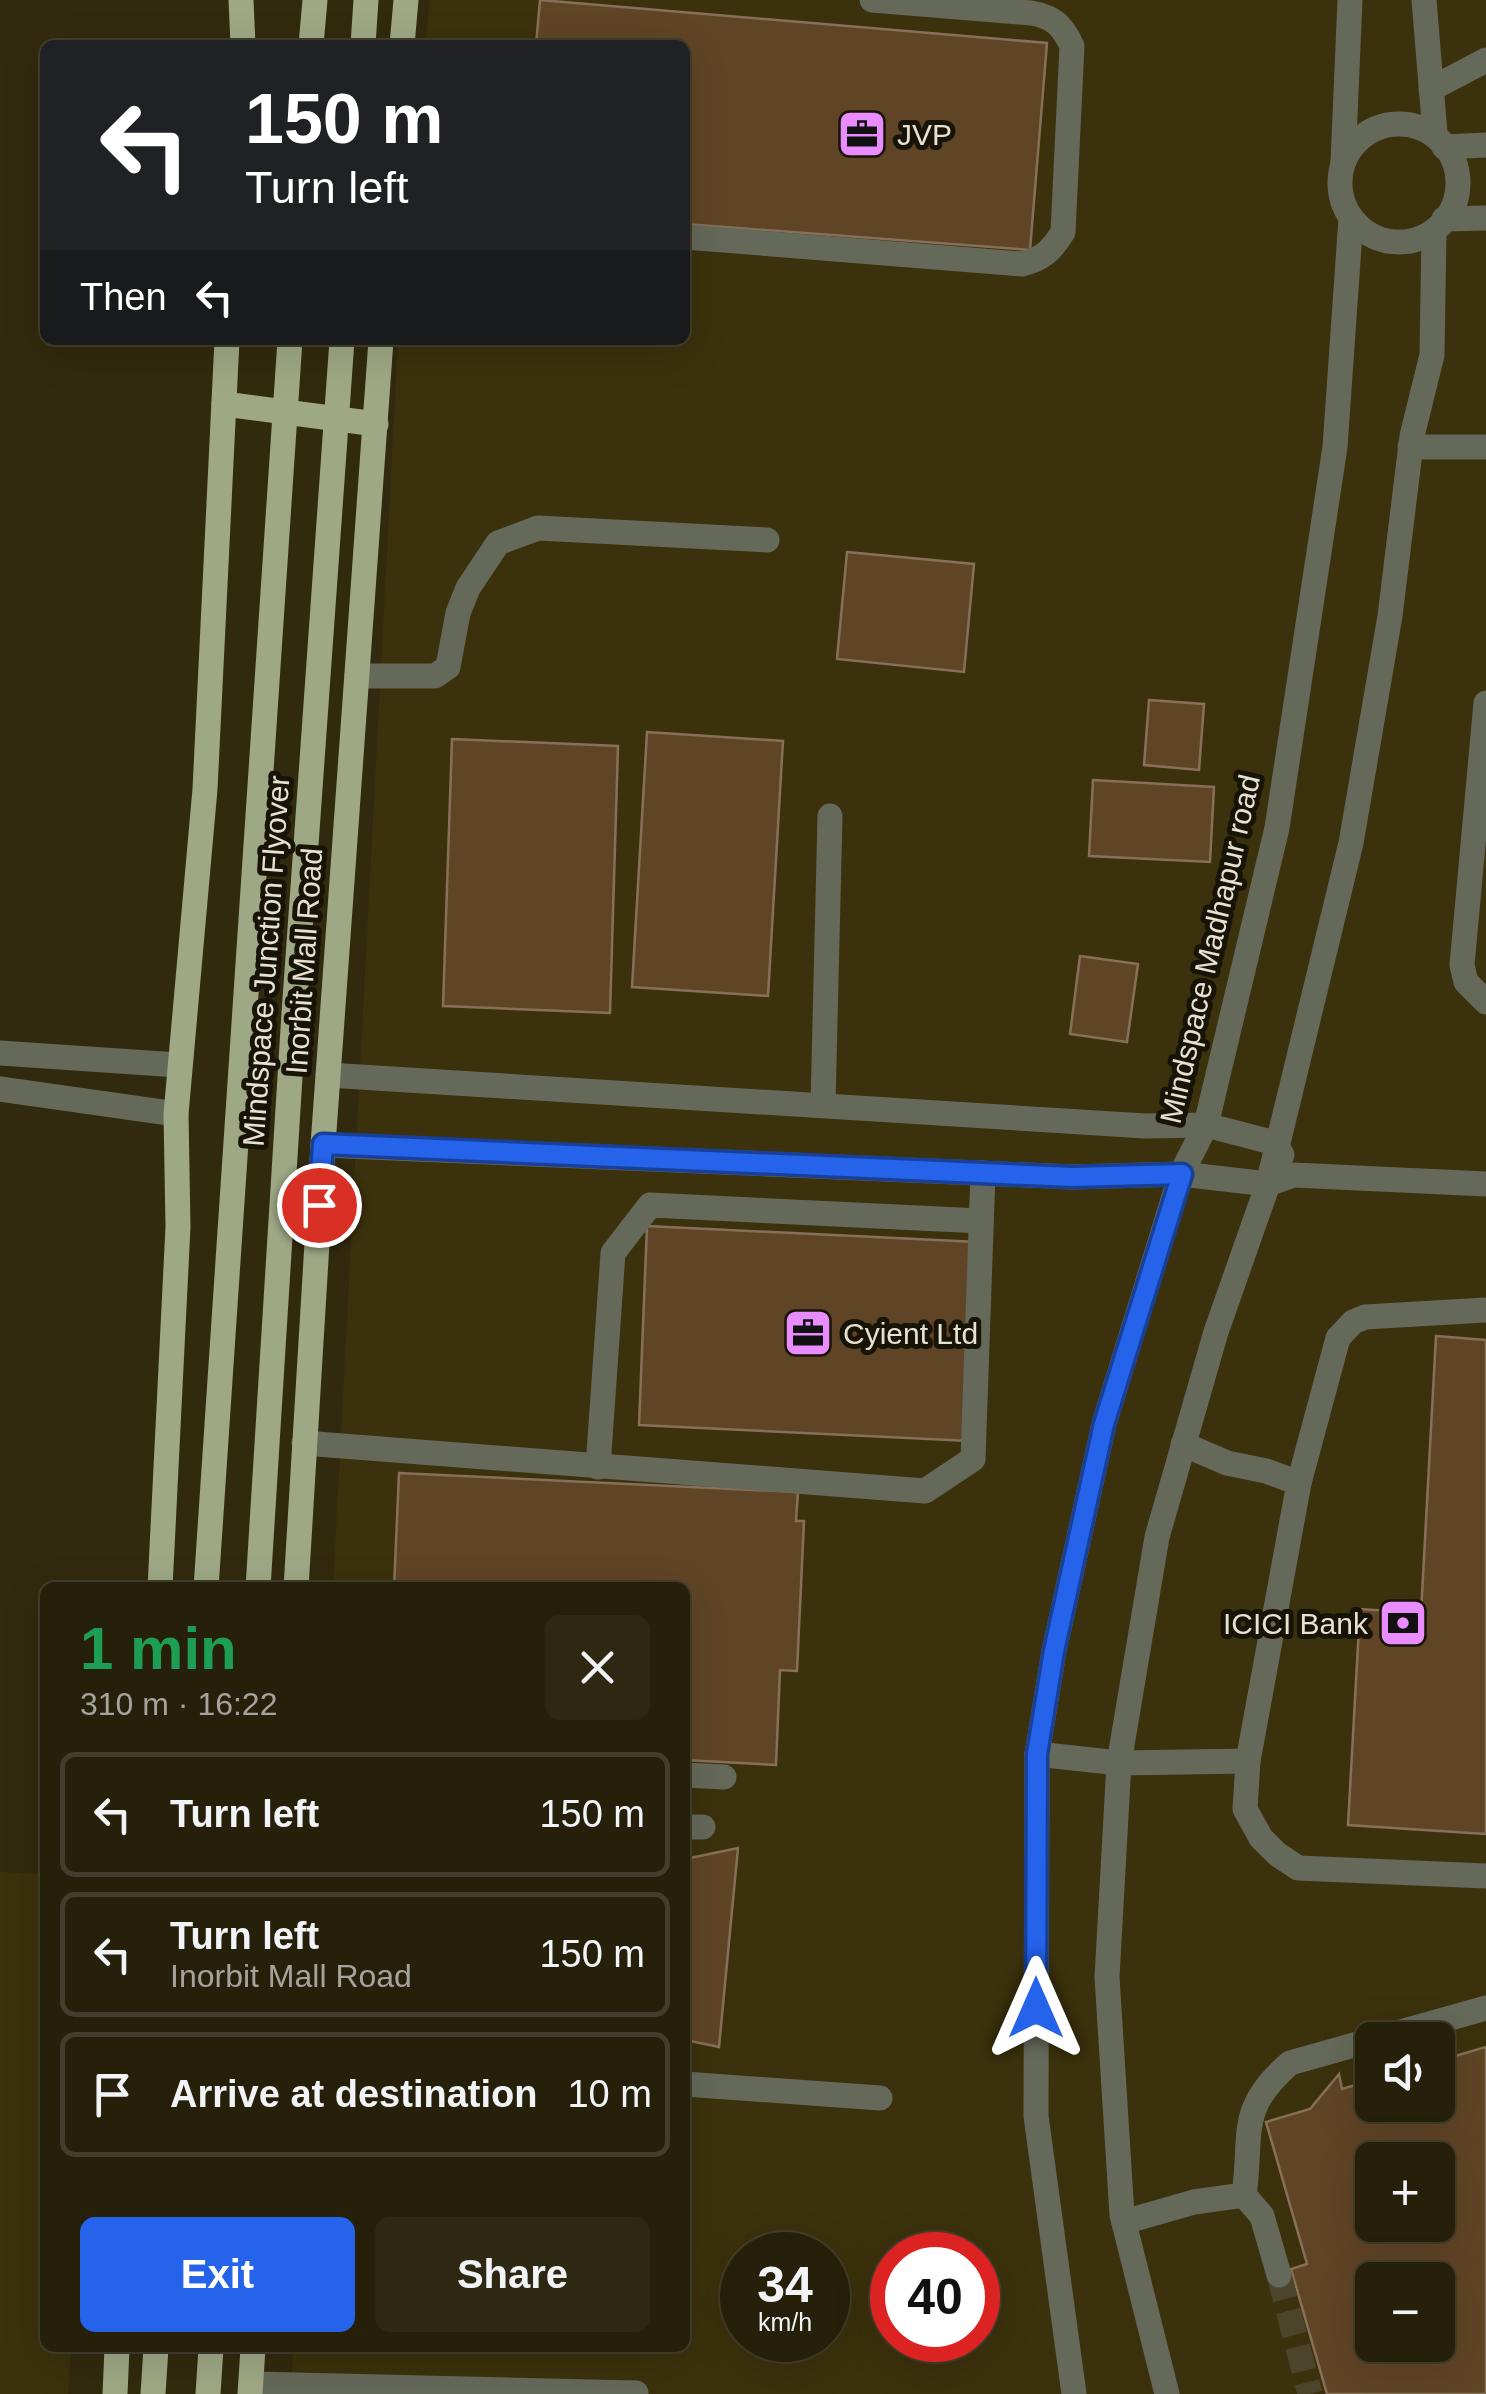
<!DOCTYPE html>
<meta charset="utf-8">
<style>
body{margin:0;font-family:Helvetica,sans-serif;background:#2e2813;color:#f1f3f6;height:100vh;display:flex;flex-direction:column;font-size:38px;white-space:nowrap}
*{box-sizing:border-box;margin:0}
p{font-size:32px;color:#a4a39c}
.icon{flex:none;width:55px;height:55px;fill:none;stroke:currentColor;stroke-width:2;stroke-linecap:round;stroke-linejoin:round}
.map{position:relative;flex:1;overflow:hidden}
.side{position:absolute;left:40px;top:1582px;width:650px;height:770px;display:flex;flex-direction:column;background:#26200a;border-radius:15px;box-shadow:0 10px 40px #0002,0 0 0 2px #423e2b}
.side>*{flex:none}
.top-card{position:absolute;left:40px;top:40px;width:650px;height:305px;border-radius:15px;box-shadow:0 10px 40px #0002,0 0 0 2px #423e2b;background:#202124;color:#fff;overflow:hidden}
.fabs{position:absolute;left:1355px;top:2022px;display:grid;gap:20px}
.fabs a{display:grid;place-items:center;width:100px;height:100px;border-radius:15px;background:#26200a;box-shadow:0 10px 40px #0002,0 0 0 2px #423e2b;font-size:50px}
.speed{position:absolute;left:720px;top:2232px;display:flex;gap:20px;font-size:50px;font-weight:700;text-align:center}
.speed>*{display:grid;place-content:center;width:130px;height:130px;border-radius:50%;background:#26200a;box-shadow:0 10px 40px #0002,0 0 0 2px #423e2b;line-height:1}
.speed small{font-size:25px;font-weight:400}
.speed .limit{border:15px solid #d22;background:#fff;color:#111}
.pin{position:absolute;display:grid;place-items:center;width:85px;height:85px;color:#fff;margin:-42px;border:5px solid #fff;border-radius:50%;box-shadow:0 2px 10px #0007}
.me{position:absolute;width:110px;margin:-55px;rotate:0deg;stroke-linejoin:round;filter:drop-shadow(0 0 8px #0008)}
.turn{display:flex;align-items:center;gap:35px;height:210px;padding:0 40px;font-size:45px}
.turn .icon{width:130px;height:130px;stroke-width:2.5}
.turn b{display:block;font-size:70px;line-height:85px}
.then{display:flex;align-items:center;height:95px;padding:0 40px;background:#0003;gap:20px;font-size:38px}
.round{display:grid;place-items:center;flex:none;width:105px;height:105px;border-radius:15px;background:#2e2813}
.overview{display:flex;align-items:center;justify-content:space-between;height:170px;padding:0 40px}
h1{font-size:60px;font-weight:700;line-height:75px;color:#1e9e55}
.action{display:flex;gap:20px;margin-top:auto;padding:20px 40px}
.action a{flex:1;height:115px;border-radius:15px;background:#2563eb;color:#fff;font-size:40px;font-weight:700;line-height:115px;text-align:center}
.action a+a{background:#2e2813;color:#f1f3f6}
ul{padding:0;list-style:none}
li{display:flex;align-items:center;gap:30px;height:125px;margin:0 20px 15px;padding:0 20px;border:5px solid #423e2b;border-radius:15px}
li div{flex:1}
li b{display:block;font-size:38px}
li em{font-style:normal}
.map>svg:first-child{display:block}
.built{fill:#3b310c;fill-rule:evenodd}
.building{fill:#604426;stroke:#877059;stroke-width:2.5;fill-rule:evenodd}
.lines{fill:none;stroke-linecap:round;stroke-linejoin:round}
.minor-tunnel{stroke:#4d452b;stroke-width:25;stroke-dasharray:25 12;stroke-linecap:butt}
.minor{stroke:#656959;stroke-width:25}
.major{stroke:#9ea885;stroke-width:25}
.route-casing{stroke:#184099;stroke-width:25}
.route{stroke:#2563eb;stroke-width:18}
.labels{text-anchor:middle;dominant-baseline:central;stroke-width:10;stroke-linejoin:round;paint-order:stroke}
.poi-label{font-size:30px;fill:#e6e1d1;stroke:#171307;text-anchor:start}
.street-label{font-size:30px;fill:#e6e1d1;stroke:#171307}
</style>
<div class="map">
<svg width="1486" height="2394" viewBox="0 0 1486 2394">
<rect width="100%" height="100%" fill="#322a0e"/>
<!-- built -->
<g class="built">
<path d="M 430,0 L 1486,0 L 1486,2394 L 291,2394 L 293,2348 L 685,2348 L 685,1588 L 333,1587 L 398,340 L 685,340 L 685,45 L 425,45 ZM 1372,2040 L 1438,2040 L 1438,2105 L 1372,2105 ZM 1372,2160 L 1438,2160 L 1438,2225 L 1372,2225 ZM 742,2255 L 828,2255 L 828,2340 L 742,2340 ZM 892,2255 L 978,2255 L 978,2340 L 892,2340 ZM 1372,2280 L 1438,2280 L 1438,2345 L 1372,2345 Z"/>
<polygon points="0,1872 45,1874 45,2348 71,2348 68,2394 0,2394"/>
</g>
<!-- building -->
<g class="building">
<polygon points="540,0 1047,43 1030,250 685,224 685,45 536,45"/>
<polygon points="847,552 974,564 964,672 837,659"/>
<polygon points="1149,700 1204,704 1199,770 1144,765"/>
<polygon points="647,732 783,741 768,996 632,987"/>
<polygon points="452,739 618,746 610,1013 443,1006"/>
<polygon points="1093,780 1214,787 1210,862 1089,856"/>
<polygon points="1080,956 1138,964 1127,1042 1070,1034"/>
<polygon points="647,1226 977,1242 969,1441 639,1425"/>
<polygon points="1436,1336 1486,1340 1486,1834 1348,1825 1360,1609 1421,1613"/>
<polygon points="399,1473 798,1492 796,1521 804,1521 797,1671 780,1670 776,1765 685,1760 685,1588 394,1588"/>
<polygon points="738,1848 719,2047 685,2040 685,1859"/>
<path d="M 1486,2047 L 1486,2394 L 1327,2394 L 1291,2269 L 1307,2264 L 1266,2122 L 1310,2109 L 1339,2074 L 1342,2089 L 1372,2080 L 1372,2105 L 1438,2105 L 1438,2061 ZM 1372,2160 L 1438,2160 L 1438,2225 L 1372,2225 ZM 1372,2280 L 1438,2280 L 1438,2345 L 1372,2345 Z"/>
</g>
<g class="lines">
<!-- minor-tunnel -->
<polyline class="minor-tunnel" points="1279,2275 1310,2394"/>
<!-- minor -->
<g class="minor">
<polyline points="1424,0 1435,133"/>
<polyline points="1431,89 1486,60"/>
<circle cx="1399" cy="183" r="59"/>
<polyline points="1444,147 1486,145"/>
<polyline points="1343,162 1350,0"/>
<polyline points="1444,219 1486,218"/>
<path d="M 685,237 L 1022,264 C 1043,259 1052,250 1063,232 L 1072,46 C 1062,25 1054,17 1031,13 L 872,0"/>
<polyline points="1410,447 1486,447"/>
<polyline points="357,676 435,676 448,667 458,613 468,588 498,543 538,528 767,540"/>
<polyline points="1486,703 1462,965 1466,982 1486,1002"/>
<polyline points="0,1053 178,1065"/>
<polyline points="328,1075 1145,1126 1206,1125 1275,1143 1282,1155"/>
<polyline points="0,1089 176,1114"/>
<polyline points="823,1105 830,816"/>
<polyline points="323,1145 1072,1177 1181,1174 1268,1184 1294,1175 1486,1184"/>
<polyline points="1486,1310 1365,1317 1353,1322 1338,1338 1299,1483 1248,1761 1245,1809 1261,1838 1277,1854 1298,1868 1486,1876"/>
<polyline points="304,1443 925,1491 973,1459 983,1173"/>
<polyline points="1183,1444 1227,1463 1266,1471 1299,1483"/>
<polyline points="598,1467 613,1253 650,1205 981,1221"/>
<polyline points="1037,1754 1119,1763 1248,1761"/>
<polyline points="685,1775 724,1777"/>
<polyline points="685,1827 703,1827"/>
<polyline points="685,2084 880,2098"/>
<polyline points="1244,2195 1262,2216 1279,2275"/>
<path d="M 1124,2222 L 1194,2202 L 1244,2195 C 1253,2133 1236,2110 1290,2063 L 1486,2008"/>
<polyline points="251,2384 636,2393"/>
<polyline points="1074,2394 1036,2116 1037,1754 1054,1651 1104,1424 1181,1174 1206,1125 1277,828 1335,447 1351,218"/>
<polyline points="1167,2394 1122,2215 1107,1977 1119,1763 1157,1537 1216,1332 1268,1184 1351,843 1390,616 1412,436 1432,355 1434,232"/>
</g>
<!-- major -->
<g class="major">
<polyline points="241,0 243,45"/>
<polyline points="311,45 315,0"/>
<polyline points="363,45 366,0"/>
<polyline points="402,45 406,0"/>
<polyline points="224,404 376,424"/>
<polyline points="160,1588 178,1227 176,1114 205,789 227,340"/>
<polyline points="206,1588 290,340"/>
<polyline points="258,1588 294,1013 342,340"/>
<polyline points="296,1588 323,1145 381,340"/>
<polyline points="115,2394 117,2348"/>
<polyline points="153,2394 156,2348"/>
<polyline points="208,2394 211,2348"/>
<polyline points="250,2394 253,2348"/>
</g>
</g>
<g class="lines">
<!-- route casing -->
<g class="route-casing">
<polyline id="route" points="319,1205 323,1144 1072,1177 1182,1174 1104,1424 1054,1651 1037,1754 1036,2008"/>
</g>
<!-- route -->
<use href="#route" class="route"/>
</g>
<!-- icons -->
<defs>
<g id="office-square" transform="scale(2.5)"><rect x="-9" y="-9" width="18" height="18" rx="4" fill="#e98dfe" stroke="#171307"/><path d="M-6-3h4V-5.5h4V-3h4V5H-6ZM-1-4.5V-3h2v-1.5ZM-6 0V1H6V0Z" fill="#111"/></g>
<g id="bank-square" transform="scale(2.5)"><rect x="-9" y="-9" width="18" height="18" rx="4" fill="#e98dfe" stroke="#171307"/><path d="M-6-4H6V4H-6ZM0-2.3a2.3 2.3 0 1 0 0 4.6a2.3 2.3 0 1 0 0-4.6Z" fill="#111"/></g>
</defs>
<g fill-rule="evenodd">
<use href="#office-square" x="862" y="134"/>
<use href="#office-square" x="808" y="1333"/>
<use href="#bank-square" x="1403" y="1623"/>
</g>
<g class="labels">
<!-- poi labels -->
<g class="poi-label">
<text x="897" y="134">JVP</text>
<text x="843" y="1333">Cyient Ltd</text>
<text x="1368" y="1623" text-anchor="end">ICICI Bank</text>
</g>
<!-- street labels -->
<g class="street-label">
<text transform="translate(1210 949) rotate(-77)">Mindspace Madhapur road</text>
<text transform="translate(266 961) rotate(-86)">Mindspace Junction Flyover</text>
<text transform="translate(304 961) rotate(-86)">Inorbit Mall Road</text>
</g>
</g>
</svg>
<div class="fabs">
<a><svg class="icon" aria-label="sound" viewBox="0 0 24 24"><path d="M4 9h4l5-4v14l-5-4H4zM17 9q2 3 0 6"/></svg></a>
<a>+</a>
<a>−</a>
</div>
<div class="speed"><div>34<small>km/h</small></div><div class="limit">40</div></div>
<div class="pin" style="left:319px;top:1205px;background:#d93025"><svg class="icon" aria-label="arrive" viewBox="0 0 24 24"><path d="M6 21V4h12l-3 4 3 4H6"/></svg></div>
<svg class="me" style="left:1036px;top:2008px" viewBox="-20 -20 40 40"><path d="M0-17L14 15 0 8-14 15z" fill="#2563eb" stroke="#fff" stroke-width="4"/></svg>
<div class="top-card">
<div class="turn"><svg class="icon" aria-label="left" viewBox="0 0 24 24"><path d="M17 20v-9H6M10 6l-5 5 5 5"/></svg><div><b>150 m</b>Turn left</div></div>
<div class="then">Then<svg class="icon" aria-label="left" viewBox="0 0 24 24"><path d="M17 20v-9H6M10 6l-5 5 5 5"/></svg></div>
</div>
<section class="side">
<div class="overview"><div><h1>1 min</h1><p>310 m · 16:22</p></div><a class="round"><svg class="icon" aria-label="close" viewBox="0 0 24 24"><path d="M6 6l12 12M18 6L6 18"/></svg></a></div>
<ul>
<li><svg class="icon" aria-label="left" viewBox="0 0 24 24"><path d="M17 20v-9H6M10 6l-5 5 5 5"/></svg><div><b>Turn left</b></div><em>150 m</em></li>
<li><svg class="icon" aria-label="left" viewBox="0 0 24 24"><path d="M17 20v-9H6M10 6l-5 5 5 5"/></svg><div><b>Turn left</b><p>Inorbit Mall Road</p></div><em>150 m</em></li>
<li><svg class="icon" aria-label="arrive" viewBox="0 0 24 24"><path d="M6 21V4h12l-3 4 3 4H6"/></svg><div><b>Arrive at destination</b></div><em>10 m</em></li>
</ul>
<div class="action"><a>Exit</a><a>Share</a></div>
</section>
</div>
